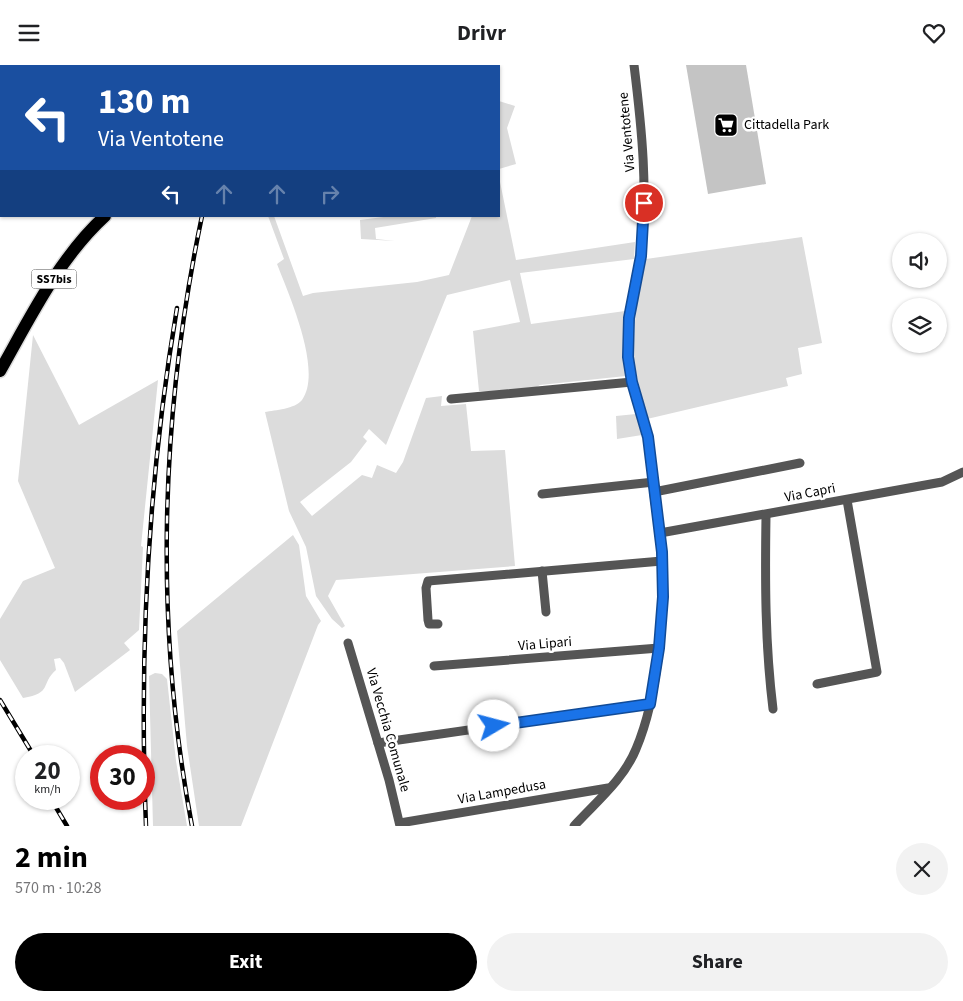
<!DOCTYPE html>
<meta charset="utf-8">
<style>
body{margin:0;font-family:"Source Sans 3",sans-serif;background:#f2f2f2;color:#202124;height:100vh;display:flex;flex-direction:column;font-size:19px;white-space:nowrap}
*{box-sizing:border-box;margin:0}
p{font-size:16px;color:#757577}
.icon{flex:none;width:28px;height:28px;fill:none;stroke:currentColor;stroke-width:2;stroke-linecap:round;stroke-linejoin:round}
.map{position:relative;height:761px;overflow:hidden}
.drawer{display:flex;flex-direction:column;background:#fff;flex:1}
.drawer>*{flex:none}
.hud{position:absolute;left:0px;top:0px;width:500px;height:152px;box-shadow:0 1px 4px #0004;background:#1a4fa0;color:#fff;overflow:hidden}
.fabs{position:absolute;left:892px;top:168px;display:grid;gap:10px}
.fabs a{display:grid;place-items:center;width:55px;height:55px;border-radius:50%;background:#fff;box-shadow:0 1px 4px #0004;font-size:25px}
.speed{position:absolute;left:15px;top:680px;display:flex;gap:10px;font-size:25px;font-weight:700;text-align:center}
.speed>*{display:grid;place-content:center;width:65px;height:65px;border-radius:50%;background:#fff;box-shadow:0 1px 4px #0004;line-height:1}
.speed small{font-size:12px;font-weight:400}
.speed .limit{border:8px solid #d22;background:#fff;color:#111}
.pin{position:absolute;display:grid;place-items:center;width:42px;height:42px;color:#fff;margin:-21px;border:2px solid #fff;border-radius:50%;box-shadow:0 1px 5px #0007}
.me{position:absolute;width:55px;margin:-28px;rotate:82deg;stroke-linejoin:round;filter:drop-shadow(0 0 4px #0008)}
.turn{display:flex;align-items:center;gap:18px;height:105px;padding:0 15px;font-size:22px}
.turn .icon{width:65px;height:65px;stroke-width:2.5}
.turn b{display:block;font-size:35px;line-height:42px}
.lanes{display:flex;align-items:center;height:48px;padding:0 15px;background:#0003;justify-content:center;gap:25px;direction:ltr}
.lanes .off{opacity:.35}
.round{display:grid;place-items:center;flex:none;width:52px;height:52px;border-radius:26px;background:#f2f2f2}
.overview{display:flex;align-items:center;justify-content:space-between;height:85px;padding:0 15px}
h1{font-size:30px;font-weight:700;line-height:38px;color:#000}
.primary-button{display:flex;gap:10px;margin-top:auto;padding:10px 15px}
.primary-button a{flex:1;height:58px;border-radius:30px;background:#000;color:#fff;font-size:20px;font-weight:700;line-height:58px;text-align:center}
.primary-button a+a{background:#f2f2f2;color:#202124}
header{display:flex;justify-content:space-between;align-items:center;height:65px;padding:0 15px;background:#fff;font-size:22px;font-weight:700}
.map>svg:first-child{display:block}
.green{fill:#dcdcdc}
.building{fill:#c4c4c4}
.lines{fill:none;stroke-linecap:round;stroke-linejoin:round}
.primary-casing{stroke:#dbdbdb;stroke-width:15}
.minor{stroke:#555;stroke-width:9}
.primary{stroke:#000;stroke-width:12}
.rail-casing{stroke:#000;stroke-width:4.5}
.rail{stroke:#fff;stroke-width:2.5;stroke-dasharray:8;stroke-linecap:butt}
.route-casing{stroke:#114b97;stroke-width:12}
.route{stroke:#1a73e8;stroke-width:9}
.labels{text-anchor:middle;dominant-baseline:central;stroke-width:5;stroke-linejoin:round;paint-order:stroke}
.shield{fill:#fff;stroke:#4c4c4c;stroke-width:1}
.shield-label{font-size:12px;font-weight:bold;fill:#000}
.poi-label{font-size:14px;fill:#000;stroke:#fff;text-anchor:start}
.street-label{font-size:14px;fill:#000;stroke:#fff}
</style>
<header><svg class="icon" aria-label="menu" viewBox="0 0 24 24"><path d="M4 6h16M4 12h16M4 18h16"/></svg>Drivr<svg class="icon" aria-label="heart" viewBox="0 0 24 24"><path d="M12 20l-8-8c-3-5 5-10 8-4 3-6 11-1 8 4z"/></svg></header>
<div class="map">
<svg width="963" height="761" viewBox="0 0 963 761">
<rect width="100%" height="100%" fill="#fff"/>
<!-- green -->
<g class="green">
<polygon points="499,36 515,41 507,63 516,99 499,104"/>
<path d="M 499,112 L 516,195 L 635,177 L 634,194 L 520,208 L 531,259 L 625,246 L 624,283 L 626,311 L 540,320 L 535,323 L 500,327 L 479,326 L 473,266 L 520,257 L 510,215 L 447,230 L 386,380 L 369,364 L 363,372 L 367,376 L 351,397 L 300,437 L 312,451 L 362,410 L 372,413 L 377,400 L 396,408 L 403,397 L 426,333 L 442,331 L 441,341 L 466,339 L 471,386 L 505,385 L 515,501 L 336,515 L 328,531 L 345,561 L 342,563 L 332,554 L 316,531 L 306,482 L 289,446 L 265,347 C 275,345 295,344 302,335 C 323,306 289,230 277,199 L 284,194 L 268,151 L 274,151 L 303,231 L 313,228 L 417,217 L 449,210 L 472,151 L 499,151 Z"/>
<polygon points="391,151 436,151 436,153 375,163 376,174 395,176 361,174 360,155"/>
<polygon points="802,172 822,278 798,283 802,309 786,313 788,321 647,354 633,294 636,240 646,194"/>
<path d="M 33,270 L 79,360 L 158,315 L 141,481 L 143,482 L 139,565 L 124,578 L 130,585 L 75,627 L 64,598 L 60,593 L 54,594 L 56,605 C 40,619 53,628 23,633 L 0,595 L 0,554 L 23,516 L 55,503 L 18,416 Z"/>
<polygon points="636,349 642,370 617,374 616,351"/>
<polygon points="293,470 299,480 306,531 321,556 318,560 241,761 199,761 187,681 177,566"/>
<polygon points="155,608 162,609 167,614 176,696 187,761 153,761 149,611"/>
</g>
<!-- building -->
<polygon class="building" points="686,0 746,0 766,119 708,129"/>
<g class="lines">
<!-- primary casing -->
<g class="primary-casing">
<g id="primary">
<polyline points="299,1 301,0"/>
<path d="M 0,306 C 30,253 59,193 105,151"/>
</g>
</g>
<!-- minor -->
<g class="minor">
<polyline points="451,334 632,317"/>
<polyline points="654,427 800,398"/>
<polyline points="542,429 654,417"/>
<path d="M 766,451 C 765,515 765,579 773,644"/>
<polyline points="660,468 942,417 963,407"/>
<polyline points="542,506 546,547"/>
<polyline points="438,559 429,559 428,555 426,523 428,516 662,496"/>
<polyline points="348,578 389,715 400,761"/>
<polyline points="434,601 659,583"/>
<polyline points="817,619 877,607 847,435"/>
<polyline points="378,678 650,639"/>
<polyline points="400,758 608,723"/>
<path d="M 574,761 C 596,737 624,714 636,684 C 659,630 665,546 662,488 C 661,468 656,449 654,429 C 652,412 652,395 649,377 C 644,349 630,322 628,293 C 625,258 637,225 641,190 C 648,124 642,65 634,0"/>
</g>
<!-- primary -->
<use href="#primary" class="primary"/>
<!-- rail casing -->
<g class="rail-casing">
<g id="rail">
<polyline points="241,1 241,0"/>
<polyline points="0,635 34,691"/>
<polyline points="51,734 67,761"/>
<path d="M 146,761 C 139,587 148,414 177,243"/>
<path d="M 192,761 C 154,560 160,351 202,151"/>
</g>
</g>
<!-- rail -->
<use href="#rail" class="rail"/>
</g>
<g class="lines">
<!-- route casing -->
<g class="route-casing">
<polyline id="route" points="494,661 650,639 659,583 663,532 662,487 648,372 632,317 628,292 629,253 641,191 644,138"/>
</g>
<!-- route -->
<use href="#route" class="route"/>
</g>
<!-- icons -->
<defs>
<g id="supermarket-square" transform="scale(1.25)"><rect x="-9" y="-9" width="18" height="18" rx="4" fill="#000" stroke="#fff"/><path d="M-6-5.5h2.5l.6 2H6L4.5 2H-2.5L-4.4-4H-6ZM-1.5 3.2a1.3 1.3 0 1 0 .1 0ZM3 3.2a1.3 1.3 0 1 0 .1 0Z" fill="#fff"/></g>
</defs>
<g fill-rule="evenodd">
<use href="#supermarket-square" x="726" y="60"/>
</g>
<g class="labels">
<!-- shield labels -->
<rect class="shield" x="31.5" y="204.5" width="45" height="19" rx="4"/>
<g class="shield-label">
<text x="54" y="214">SS7bis</text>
</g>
<!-- poi labels -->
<g class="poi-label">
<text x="744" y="60">Cittadella Park</text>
</g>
<!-- street labels -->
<g class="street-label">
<text transform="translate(627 67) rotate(-95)">Via Ventotene</text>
<text transform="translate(810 428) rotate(-11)">Via Capri</text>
<text transform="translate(545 579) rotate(-5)">Via Lipari</text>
<text transform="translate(388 665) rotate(74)">Via Vecchia Comunale</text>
<text transform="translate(502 727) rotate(-10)">Via Lampedusa</text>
</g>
</g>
</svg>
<div class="fabs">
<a><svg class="icon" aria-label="sound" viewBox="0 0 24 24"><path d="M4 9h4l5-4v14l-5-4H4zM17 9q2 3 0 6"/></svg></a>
<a><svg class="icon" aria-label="layers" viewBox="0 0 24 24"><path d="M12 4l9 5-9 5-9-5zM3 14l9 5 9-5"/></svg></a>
</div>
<div class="speed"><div>20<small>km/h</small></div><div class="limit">30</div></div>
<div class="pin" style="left:644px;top:138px;background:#d93025"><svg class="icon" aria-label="arrive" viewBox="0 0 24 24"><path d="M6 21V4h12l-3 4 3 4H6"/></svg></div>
<svg class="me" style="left:494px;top:661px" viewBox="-20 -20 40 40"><circle r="19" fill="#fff"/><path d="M0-13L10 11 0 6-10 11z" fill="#1a73e8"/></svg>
<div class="hud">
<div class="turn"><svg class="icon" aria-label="left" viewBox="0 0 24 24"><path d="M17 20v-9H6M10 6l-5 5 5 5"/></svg><div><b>130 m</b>Via Ventotene</div></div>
<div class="lanes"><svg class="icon" aria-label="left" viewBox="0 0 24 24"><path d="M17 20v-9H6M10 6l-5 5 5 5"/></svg><svg class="icon off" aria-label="ahead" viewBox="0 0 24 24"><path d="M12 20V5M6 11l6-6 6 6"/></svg><svg class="icon off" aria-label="ahead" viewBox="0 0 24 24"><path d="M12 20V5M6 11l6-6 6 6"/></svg><svg class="icon off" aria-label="right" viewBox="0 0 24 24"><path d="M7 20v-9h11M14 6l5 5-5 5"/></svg></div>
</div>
</div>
<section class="drawer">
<div class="overview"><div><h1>2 min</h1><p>570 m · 10:28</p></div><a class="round"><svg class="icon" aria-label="close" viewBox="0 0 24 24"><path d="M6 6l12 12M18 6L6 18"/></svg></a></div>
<div class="primary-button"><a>Exit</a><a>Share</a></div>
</section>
